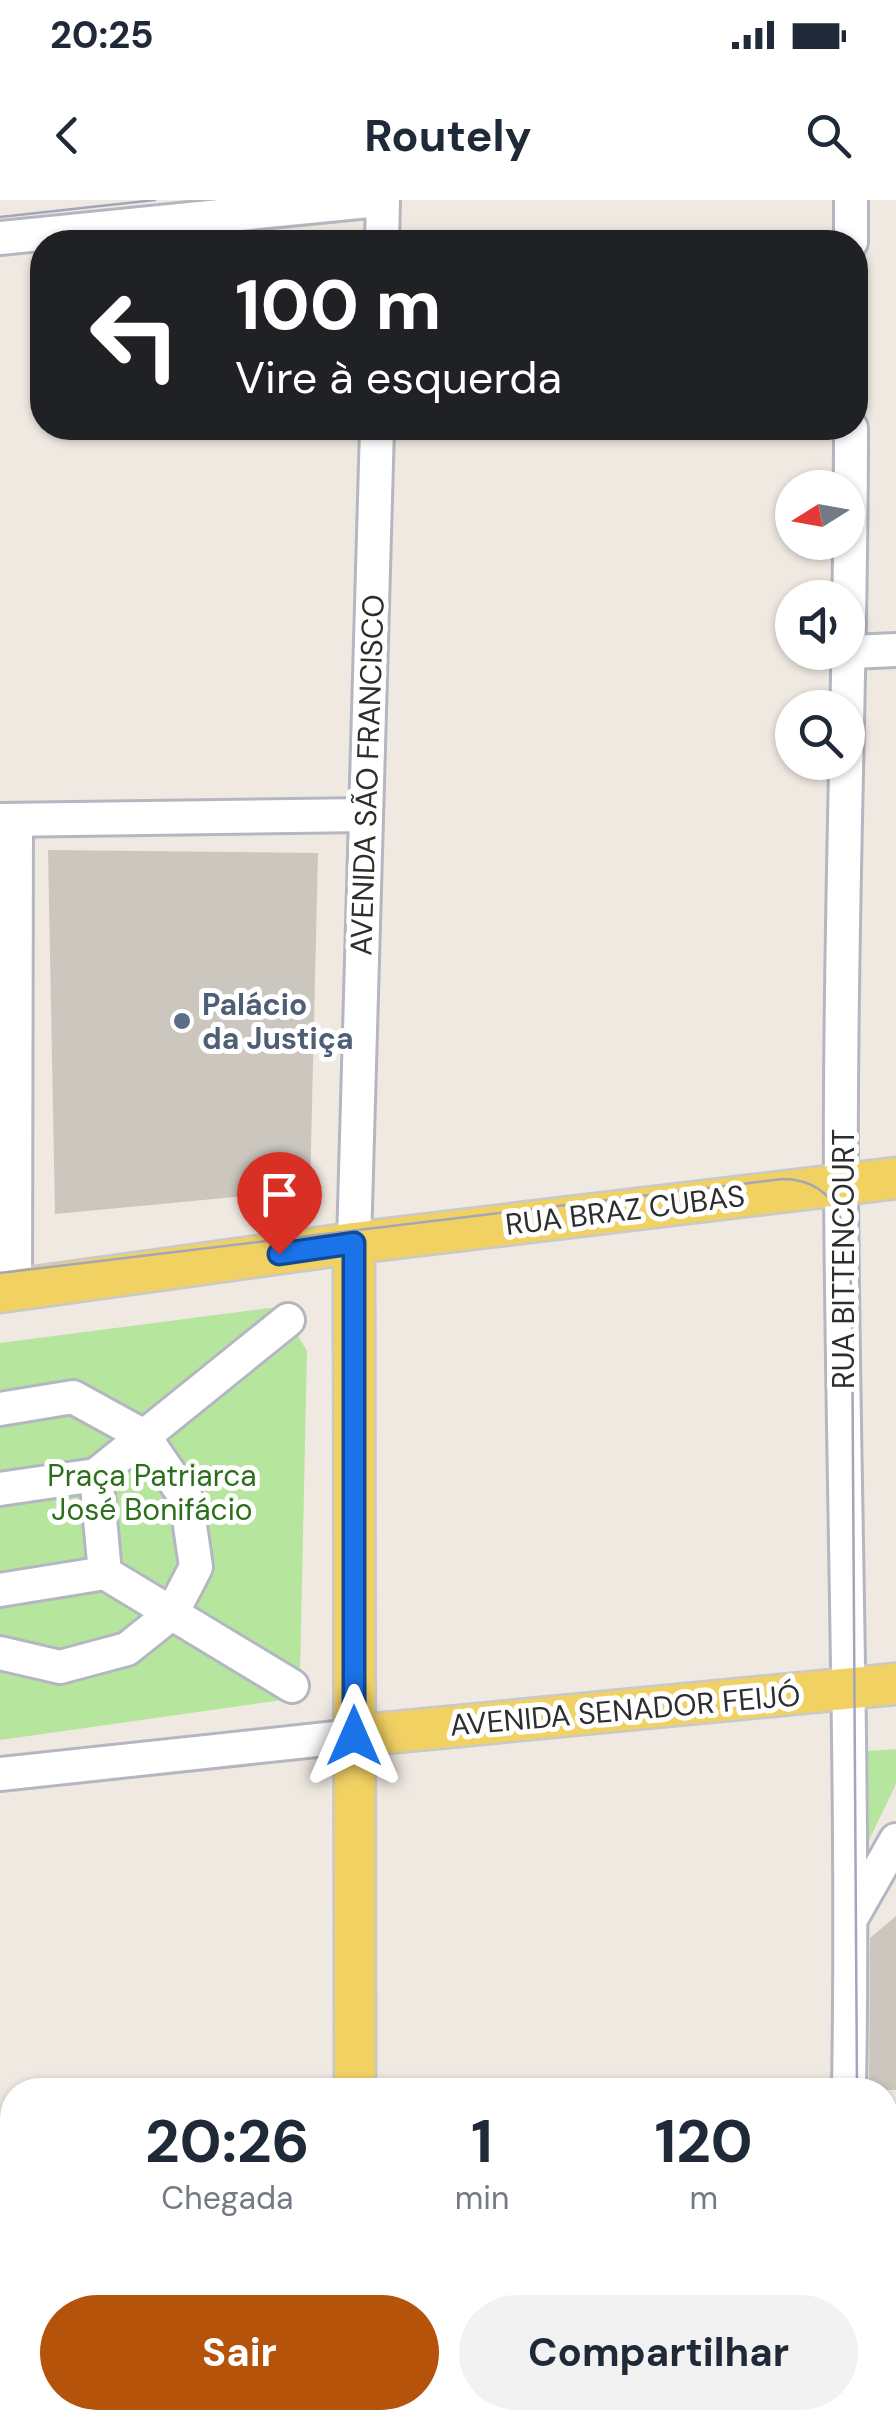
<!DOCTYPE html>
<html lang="pt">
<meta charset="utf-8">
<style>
body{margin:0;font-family:"DM Sans",sans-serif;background:#f2f2f3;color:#1f2937;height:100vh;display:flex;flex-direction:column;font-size:38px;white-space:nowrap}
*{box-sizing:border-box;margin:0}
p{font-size:32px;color:#747a83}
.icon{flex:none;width:55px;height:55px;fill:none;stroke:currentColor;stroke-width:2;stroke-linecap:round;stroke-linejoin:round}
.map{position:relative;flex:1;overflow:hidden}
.sheet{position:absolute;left:0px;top:1878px;width:898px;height:352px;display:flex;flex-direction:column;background:#fff;border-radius:40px 40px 0 0;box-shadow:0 2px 8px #0004}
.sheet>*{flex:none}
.top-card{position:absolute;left:30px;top:30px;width:838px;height:210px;border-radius:40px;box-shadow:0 2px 8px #0004;background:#202124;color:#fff;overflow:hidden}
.needle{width:65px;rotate:259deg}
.fabs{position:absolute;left:775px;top:270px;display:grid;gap:20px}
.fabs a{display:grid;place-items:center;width:90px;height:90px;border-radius:50%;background:#fff;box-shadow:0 2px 8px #0004;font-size:50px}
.pin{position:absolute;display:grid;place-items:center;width:85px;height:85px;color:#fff;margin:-102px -42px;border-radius:50% 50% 50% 0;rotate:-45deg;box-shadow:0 0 10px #0007}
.pin .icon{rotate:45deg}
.me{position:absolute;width:110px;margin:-55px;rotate:0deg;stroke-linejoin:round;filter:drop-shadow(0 0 8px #0008)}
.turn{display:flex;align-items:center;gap:35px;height:210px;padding:0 40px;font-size:45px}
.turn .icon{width:130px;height:130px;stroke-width:2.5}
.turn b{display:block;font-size:70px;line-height:85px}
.eta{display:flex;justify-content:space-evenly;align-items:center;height:170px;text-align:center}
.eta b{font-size:60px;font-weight:700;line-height:70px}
.action{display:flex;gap:20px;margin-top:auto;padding:20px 40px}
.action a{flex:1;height:115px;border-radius:60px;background:#b45309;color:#fff;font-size:40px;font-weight:700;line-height:115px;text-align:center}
.action a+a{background:#f2f2f3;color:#1f2937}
.status{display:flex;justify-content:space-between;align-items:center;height:70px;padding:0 50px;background:#fff;direction:ltr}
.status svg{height:28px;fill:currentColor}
header{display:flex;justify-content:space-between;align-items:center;height:130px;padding:0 40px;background:#fff;font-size:45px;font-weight:700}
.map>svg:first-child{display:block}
.green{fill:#b6e59e}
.building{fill:#cbc7bf}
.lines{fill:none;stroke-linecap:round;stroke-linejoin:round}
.minor-casing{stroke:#b4b7c1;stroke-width:38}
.major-casing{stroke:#c9c9c9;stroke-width:45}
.minor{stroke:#fff;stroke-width:32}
.major{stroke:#f2d163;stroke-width:40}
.tram{stroke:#a3a6b8;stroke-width:2.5}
.route-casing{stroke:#114b97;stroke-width:25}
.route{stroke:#1a73e8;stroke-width:18}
.service-dot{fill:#5c6f8a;stroke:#fff;stroke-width:4}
.labels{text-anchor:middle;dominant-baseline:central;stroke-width:10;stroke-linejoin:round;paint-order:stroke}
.street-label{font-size:30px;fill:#2e2e2e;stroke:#fff}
.service-label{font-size:30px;font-weight:bold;fill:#4e5e75;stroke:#fff;text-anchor:start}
.park-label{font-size:30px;fill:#2c6e1b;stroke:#fff}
</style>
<div class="status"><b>20:25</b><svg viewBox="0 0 49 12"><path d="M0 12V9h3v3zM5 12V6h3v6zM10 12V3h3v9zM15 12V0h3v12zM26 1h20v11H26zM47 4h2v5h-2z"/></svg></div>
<header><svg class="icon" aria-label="back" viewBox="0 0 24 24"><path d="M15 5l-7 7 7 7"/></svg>Routely<svg class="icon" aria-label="search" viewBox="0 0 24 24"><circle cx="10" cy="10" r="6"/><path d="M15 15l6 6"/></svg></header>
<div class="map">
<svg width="896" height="2229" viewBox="0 0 896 2229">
<rect width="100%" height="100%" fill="#efe9e1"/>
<!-- green -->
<g class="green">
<polygon points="269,1108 283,1111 307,1151 300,1473 282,1500 0,1540 0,1143"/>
<polygon points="896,1549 896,1584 869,1640 868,1551"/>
</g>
<!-- building -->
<g class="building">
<polygon points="48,650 318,653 310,990 55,1014"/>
<polygon points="896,1716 896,1890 869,1890 870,1738"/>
</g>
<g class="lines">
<!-- minor casing -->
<g class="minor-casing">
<g id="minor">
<polyline points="851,0 851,42"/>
<polyline points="0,38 379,0"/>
<polyline points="382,42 383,0"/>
<polyline points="851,452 896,450"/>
<polyline points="0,620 366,615"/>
<polyline points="354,1043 377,228"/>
<polyline points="15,1090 16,621"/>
<polyline points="0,1209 73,1197 144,1236 186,1298 196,1367 172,1413 127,1449 60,1467 0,1453"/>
<polyline points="96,1275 288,1120"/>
<polyline points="0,1289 96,1275 105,1373 0,1390"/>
<polyline points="105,1373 292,1486"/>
<polyline points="0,1574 354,1536"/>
<polyline points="852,1717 896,1640"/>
<path d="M 849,1890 C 854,1589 843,1289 841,988 C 839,734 851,481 851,228"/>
<polyline points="831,2229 831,2218"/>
</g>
</g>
<!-- major casing -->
<g class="major-casing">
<g id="major">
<polyline points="354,1043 355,1890"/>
<polyline points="0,1092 354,1043 896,978"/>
<polyline points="354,1536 896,1484"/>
<polyline points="357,2218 357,2229"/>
</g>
</g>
<!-- minor -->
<use href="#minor" class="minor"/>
<!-- major -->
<use href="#major" class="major"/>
<!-- tram -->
<g class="tram">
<polyline points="0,17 155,0"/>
<path d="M 0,1073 L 782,979 C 853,979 849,1055 852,1109 L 857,1890"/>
<polyline points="852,2229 852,2218"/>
</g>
</g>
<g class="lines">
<!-- route casing -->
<g class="route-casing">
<polyline id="route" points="279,1054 354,1043 354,1536"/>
</g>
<!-- route -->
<use href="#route" class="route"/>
</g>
<!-- markers -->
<circle class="service-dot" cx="182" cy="821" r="10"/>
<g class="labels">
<!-- street labels -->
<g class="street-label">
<text transform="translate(367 575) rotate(-88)">AVENIDA SÃO FRANCISCO</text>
<text transform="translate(625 1010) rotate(-7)">RUA BRAZ CUBAS</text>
<text transform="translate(843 1059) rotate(-90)">RUA BITTENCOURT</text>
<text transform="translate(625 1510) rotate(-5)">AVENIDA SENADOR FEIJÓ</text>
</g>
<!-- service labels -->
<g class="service-label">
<text x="202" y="804">Palácio<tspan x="202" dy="34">da Justiça</tspan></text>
</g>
<!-- park labels -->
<g class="park-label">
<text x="152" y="1275">Praça Patriarca<tspan x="152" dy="34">José Bonifácio</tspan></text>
</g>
</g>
</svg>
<div class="fabs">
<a><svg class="needle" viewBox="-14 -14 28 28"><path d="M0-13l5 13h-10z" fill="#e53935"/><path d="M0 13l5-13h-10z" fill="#747a83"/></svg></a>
<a><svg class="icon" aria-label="sound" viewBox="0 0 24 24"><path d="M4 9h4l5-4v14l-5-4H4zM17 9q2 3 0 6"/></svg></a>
<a><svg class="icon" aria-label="search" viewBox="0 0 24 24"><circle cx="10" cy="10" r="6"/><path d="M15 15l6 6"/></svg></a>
</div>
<div class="pin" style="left:279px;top:1054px;background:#d93025"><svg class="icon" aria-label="arrive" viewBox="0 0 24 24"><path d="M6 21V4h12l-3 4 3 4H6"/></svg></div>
<svg class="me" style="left:354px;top:1536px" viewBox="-20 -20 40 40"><path d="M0-17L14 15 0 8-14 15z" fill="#1a73e8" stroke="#fff" stroke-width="4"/></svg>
<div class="top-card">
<div class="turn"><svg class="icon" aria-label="left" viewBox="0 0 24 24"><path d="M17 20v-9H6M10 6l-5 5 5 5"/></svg><div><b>100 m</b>Vire à esquerda</div></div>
</div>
<section class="sheet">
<div class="eta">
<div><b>20:26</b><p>Chegada</p></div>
<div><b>1</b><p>min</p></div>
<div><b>120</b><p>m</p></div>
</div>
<div class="action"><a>Sair</a><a>Compartilhar</a></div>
</section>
</div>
